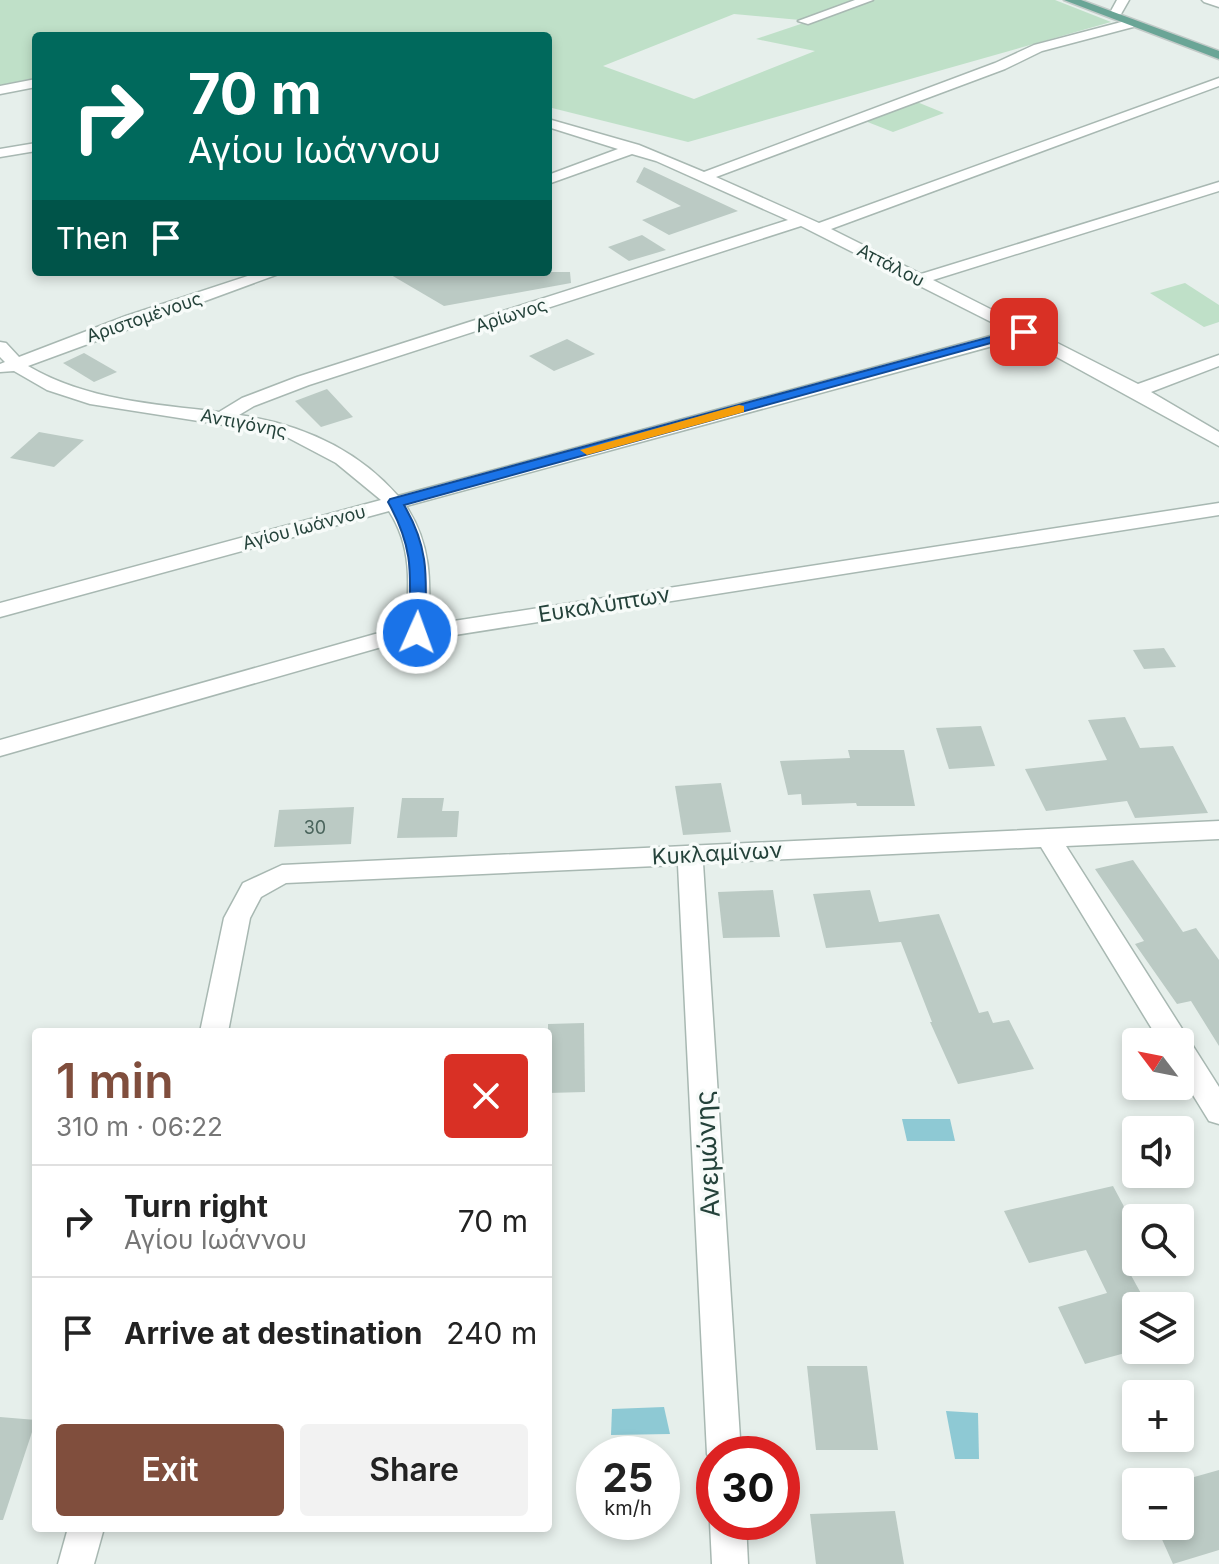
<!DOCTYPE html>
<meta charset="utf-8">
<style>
body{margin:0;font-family:Inter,sans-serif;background:#f2f2f2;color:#222;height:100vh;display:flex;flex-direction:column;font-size:30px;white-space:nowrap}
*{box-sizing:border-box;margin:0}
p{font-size:26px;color:#767676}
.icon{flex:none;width:44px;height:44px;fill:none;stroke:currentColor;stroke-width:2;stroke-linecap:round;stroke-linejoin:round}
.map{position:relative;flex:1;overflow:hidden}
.drawer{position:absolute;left:32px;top:1028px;width:520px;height:504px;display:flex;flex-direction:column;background:#fff;border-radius:8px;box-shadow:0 4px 12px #0003}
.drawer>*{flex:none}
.top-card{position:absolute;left:32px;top:32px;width:520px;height:244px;border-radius:8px;box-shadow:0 4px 12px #0003;background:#00695c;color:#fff;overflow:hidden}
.needle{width:52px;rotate:302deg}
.controls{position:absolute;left:1122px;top:1028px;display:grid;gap:16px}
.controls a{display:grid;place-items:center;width:72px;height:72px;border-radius:8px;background:#fff;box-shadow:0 4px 12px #0003;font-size:40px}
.speed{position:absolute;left:576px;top:1436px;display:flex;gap:16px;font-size:40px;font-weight:700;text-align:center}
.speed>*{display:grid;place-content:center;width:104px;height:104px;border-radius:50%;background:#fff;box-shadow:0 4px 12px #0003;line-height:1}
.speed small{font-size:20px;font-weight:400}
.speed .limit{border:12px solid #d22;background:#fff;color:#111}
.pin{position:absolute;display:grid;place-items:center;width:68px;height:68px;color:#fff;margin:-34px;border-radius:16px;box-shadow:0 4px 12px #0006}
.me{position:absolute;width:88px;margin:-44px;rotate:2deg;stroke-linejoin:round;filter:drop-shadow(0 0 6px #0008)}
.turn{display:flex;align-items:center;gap:28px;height:168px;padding:0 24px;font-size:36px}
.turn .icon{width:104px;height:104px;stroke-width:2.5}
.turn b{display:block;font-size:56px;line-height:68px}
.then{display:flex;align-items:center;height:76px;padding:0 24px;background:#0003;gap:16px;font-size:30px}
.round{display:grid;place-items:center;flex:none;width:84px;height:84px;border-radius:8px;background:#f2f2f2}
.summary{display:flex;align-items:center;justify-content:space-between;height:136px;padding:0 24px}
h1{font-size:48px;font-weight:600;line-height:60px;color:#804e3d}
.action{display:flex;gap:16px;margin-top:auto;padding:16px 24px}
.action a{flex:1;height:92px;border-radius:8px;background:#804e3d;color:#fff;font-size:32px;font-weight:600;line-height:92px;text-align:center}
.action a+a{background:#f2f2f2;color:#222}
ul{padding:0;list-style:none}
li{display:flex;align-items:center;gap:24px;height:112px;padding:0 24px;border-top:2px solid #e0e0e0}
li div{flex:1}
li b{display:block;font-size:30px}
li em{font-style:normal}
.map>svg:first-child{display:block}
.green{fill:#bfe0c8}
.water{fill:#8ec9d4}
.building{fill:#bbcac4}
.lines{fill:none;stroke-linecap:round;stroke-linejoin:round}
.minor-casing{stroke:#a8b8b2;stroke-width:3}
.primary-casing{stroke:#c2cac8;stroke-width:3}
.minor{fill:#fff;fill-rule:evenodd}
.primary{fill:#6aa596;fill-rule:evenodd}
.route{fill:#1a73e8;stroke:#114b97;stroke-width:2}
.slow{fill:#f59e0b}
.labels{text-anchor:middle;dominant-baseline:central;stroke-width:7;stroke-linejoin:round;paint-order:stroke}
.far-street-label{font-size:18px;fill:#24423a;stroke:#f7fbf9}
.number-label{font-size:18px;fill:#4a645c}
.street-label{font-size:22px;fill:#24423a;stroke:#f7fbf9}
.near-street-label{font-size:26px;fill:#24423a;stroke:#f7fbf9}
</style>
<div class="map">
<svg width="1219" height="1564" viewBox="0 0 1219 1564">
<rect width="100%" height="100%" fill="#e6efeb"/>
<!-- green -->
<g class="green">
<polygon points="0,0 862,0 800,20 734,14 603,66 694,99 815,51 756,39 872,0 1055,0 1111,22 688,142 548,107 548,36 36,36 36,78 0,85"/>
<polygon points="917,102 944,113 893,132 865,121"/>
<polygon points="1185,283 1219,305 1219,322 1204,327 1150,293"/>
</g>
<!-- water -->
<g class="water">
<polygon points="902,1119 950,1119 955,1141 907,1141"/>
<polygon points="664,1407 670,1434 611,1435 612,1409"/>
<polygon points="946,1411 978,1413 979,1459 955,1459"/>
</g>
<!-- building -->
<g class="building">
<polygon points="644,167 738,211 669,235 642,220 681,206 636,182"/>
<polygon points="642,235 666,250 629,261 608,247"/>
<polygon points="386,272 570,272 571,283 444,306"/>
<polygon points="567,339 595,354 554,371 529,356"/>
<polygon points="84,353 117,372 94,382 63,363"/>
<polygon points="327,389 353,417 321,427 295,401"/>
<polygon points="39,432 84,440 54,467 10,458"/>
<polygon points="1164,648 1176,667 1144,669 1133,650"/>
<polygon points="1125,717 1140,748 1173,746 1208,813 1135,818 1127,801 1046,811 1025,769 1107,760 1088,720"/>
<polygon points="981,726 995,766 949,769 936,728"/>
<polygon points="848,750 904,750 915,806 857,806 856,803 802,805 801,794 788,795 780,761 850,758"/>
<polygon points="721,783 731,832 683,835 675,786"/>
<polygon points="402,798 444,798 442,811 459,811 457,837 397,838"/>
<polygon points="354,807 351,844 274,847 279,810"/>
<polygon points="1133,860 1183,932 1196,928 1219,960 1219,1046 1191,1001 1177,1004 1135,944 1144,941 1095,869"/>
<polygon points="773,890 780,937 723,938 718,892"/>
<polygon points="870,890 879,922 939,914 979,1013 988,1011 993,1023 1009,1020 1034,1069 958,1084 930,1022 932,1022 901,942 826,948 813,894"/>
<polygon points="584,1023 585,1092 548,1093 548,1024"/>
<polygon points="1113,1186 1136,1229 1136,1256 1122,1259 1148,1306 1136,1306 1136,1350 1085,1364 1058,1307 1107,1293 1086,1250 1029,1263 1004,1211"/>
<polygon points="807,1366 867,1366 878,1450 816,1450"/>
<polygon points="0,1417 36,1420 3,1520 0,1520"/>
<polygon points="1219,1470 1219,1550 1173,1564 1156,1526 1180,1526 1180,1481"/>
<polygon points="895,1511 904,1564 816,1564 810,1514"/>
</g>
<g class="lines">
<!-- minor casing -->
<g class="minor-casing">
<g id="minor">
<polygon points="855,0 873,0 808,24 798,21"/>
<polygon points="1117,0 1129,0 1121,14 1117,15 1111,11"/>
<polygon points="1202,0 1219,0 1219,7 1204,2"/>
<path d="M 1129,20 L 1135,24 L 1133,27 L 1042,51 L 1005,69 L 716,177 L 819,223 L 1219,78 L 1219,86 L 831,229 L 921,274 L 1219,182 L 1219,191 L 933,280 L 1138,384 L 1219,355 L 1219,366 L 1151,392 L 1219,432 L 1219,446 L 1022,338 L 406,506 C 431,544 431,581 428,625 L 1219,503 L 1219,515 L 385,646 L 0,756 L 0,740 L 375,634 L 406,629 C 409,587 413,548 389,511 L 0,617 L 0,603 L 381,500 L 336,463 L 281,434 L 90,404 L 47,390 L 14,371 L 0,372 L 0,364 L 5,362 L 0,357 L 0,342 L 6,343 L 19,357 L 126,316 L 260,272 L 284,272 L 28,366 C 86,400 153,404 219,412 L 242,398 L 297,377 L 788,220 L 656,161 L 632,154 L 548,184 L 548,175 L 618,149 L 548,127 L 548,119 L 639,145 L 704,172 L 995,63 L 1034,45 ZM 801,226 L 1009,331 L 398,496 C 357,449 300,424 239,415 L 254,406 L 309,385 Z"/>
<polygon points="36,79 36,87 0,94 0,86"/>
<polygon points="36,143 36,151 0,157 0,149"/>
<polygon points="1219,821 1219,839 1066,846 1219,1087 1219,1124 1209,1121 1180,1074 1180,1042 1160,1042 1041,847 703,863 741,1454 714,1454 714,1467 707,1454 678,865 286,883 261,897 250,918 228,1032 200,1032 224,918 243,883 282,865"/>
<polygon points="714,1513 714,1522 746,1522 748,1564 712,1564 710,1522"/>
<polygon points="68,1528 104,1528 94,1564 58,1564"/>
</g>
</g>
<!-- primary casing -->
<g class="primary-casing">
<polygon id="primary" points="1064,0 1081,0 1219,51 1219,59"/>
</g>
<!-- minor -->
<use href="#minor" class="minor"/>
<!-- primary -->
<use href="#primary" class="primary"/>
</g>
<!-- route -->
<path class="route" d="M 1020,329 L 1031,332 L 404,505 C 431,551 426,581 425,633 L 417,638 L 409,633 C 410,578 416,552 388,502 L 390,499 Z"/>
<!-- slow -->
<polygon class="slow" points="739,405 744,406 744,412 587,455 580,450"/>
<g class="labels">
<!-- far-street labels -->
<g class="far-street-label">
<text transform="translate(891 265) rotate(27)">Αττάλου</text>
<text transform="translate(511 315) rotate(-18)">Αρίωνος</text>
<text transform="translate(144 317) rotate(-19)">Αριστομένους</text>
<text transform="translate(244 423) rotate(11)">Αντιγόνης</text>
<text transform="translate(304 527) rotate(-15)">Αγίου Ιωάννου</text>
</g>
<!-- number labels -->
<g class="number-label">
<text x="315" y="827">30</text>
</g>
<!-- street labels -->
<g class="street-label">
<text transform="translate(604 604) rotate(-9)">Ευκαλύπτων</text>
<text transform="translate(717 853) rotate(-3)">Κυκλαμίνων</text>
</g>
<!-- near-street labels -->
<g class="near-street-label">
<text transform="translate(707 1154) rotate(-93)">Ανεμώνης</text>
</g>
</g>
</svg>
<div class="controls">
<a><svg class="needle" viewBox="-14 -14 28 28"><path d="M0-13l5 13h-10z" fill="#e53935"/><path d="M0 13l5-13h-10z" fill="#767676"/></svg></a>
<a><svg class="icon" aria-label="sound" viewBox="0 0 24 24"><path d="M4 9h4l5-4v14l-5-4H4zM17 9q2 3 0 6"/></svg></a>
<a><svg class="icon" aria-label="search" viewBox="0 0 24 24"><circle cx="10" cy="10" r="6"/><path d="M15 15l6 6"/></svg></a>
<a><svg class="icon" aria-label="layers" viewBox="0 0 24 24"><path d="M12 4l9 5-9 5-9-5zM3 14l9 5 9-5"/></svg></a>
<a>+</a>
<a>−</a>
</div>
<div class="speed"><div>25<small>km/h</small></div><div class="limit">30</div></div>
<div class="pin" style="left:1024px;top:332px;background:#d93025"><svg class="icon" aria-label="arrive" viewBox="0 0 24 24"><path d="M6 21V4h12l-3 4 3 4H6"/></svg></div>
<svg class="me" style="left:417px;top:633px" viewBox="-20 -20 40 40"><circle r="17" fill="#1a73e8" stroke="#fff" stroke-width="3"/><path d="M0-11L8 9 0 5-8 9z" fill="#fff"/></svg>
<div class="top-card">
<div class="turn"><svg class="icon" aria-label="right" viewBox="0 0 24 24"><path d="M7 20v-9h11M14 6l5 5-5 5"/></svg><div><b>70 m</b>Αγίου Ιωάννου</div></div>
<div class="then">Then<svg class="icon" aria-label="arrive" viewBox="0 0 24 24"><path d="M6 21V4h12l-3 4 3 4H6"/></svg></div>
</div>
<section class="drawer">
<div class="summary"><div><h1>1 min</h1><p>310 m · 06:22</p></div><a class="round" style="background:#d93025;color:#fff"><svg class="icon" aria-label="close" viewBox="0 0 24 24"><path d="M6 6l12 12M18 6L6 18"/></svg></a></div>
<ul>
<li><svg class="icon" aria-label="right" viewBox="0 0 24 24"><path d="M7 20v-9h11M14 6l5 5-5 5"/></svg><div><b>Turn right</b><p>Αγίου Ιωάννου</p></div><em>70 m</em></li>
<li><svg class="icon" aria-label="arrive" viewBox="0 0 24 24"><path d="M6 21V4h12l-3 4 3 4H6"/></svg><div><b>Arrive at destination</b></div><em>240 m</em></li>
</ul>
<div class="action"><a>Exit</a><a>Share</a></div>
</section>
</div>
